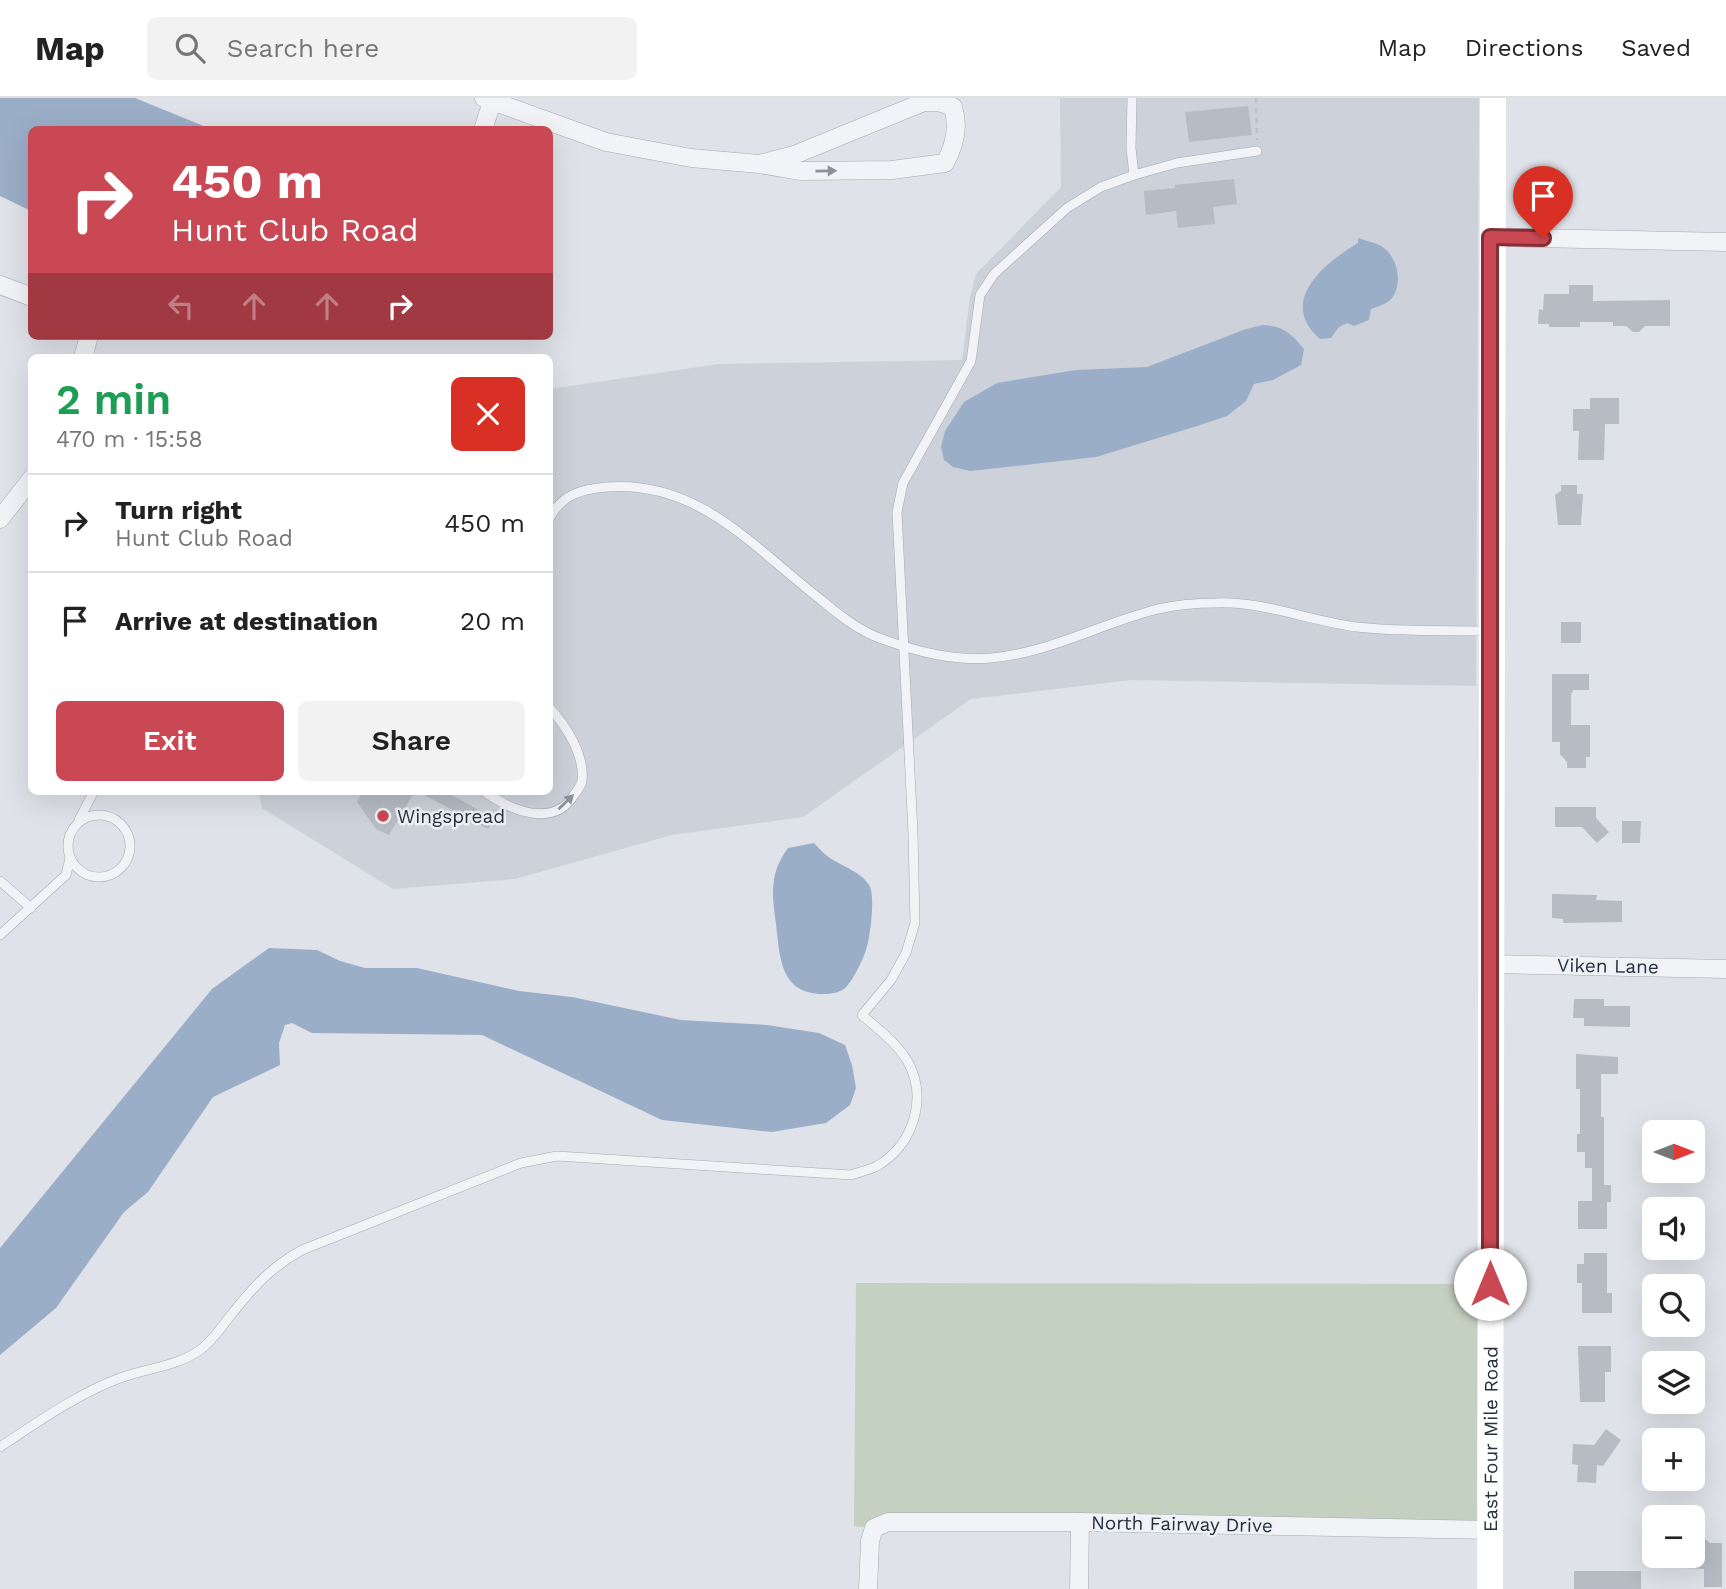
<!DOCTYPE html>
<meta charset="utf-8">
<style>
body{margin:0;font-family:"Work Sans",sans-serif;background:#f2f2f2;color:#222;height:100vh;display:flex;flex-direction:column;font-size:26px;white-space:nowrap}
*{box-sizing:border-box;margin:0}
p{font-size:23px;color:#767676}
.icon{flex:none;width:38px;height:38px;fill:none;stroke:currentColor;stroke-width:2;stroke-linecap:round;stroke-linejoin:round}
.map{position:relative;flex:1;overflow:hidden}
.drawer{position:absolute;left:28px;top:256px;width:525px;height:441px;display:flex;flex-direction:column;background:#fff;border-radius:10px;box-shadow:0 7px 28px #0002}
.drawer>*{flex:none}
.hud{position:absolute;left:28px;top:28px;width:525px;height:214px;border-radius:10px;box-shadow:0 7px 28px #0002;background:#c94853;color:#fff;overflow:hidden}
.needle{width:46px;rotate:90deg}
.tools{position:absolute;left:1642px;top:1022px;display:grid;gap:14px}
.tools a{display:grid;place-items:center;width:63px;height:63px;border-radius:10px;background:#fff;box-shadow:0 7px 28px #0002;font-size:35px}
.pin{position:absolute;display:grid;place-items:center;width:60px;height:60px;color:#fff;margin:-72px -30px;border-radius:50% 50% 50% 0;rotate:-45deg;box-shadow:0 0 7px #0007}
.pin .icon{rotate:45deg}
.me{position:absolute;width:77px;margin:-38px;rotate:0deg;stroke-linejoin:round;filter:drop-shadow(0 0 5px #0008)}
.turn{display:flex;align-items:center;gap:24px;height:147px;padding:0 28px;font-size:32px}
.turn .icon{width:91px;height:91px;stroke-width:2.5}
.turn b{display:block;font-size:49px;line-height:60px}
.lanes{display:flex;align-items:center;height:66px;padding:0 28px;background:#0003;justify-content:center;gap:35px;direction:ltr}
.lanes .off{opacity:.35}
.round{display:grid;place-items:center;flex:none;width:74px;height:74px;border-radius:10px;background:#f2f2f2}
.head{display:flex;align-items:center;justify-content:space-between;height:119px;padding:0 28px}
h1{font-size:42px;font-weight:600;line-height:52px;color:#1e9e55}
.primary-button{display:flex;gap:14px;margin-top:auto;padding:14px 28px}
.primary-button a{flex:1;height:80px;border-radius:10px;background:#c94853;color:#fff;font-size:28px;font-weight:600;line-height:80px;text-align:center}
.primary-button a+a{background:#f2f2f2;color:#222}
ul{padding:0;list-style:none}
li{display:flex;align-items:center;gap:21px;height:98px;padding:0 28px;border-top:2px solid #e0e0e0}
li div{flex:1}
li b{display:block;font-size:26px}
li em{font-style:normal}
header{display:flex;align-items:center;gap:42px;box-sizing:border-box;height:98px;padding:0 35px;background:#fff;border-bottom:2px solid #e0e0e0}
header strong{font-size:33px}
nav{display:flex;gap:38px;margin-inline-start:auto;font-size:24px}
.search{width:490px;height:63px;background:#f2f2f2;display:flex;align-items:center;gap:18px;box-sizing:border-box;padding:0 24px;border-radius:10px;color:#767676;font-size:26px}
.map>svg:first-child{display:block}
.built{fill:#cdd1da}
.green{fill:#c4d1c0}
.water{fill:#9baec7}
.building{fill:#b6bbc4}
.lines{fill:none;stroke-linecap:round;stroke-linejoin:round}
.lane-casing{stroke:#a4a9b2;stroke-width:10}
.street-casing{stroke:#a4a9b2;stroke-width:19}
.path{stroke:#bdc0c6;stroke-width:2.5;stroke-dasharray:5 5;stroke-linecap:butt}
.lane{stroke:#f2f3f6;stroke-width:9}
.street{stroke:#f2f3f6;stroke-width:18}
.secondary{stroke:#fff;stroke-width:26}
.oneway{fill:#8d919a}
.route-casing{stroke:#832f36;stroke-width:18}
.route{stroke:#c94853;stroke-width:12}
.poi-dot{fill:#c94853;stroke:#eef1f5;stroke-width:2.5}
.labels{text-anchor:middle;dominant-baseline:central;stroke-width:5;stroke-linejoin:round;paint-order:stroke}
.poi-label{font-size:19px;fill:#282f3e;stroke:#eef1f5;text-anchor:start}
.street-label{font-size:19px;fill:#282f3e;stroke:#eef1f5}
</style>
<header>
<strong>Map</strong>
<div class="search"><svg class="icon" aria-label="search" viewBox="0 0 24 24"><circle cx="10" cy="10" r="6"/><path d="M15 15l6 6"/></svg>Search here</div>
<nav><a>Map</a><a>Directions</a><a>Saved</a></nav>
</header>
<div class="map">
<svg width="1726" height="1491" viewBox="0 0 1726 1491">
<rect width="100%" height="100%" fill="#dfe2e8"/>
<!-- built -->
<polygon class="built" points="1060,0 1479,0 1476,588 1131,582 971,601 803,719 672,737 515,781 393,791 262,710 259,693 550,693 550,291 718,266 962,262 970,199 976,176 1061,89"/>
<!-- green -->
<polygon class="green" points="856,1185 1491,1186 1491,1432 874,1430 854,1428"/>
<!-- water -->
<g class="water">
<polygon points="0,0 135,0 211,31 32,32 31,113 0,98"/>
<path d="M 1358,140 C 1366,143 1378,145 1384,150 C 1397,160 1402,182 1394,197 C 1390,205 1380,208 1371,211 L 1369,222 L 1354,228 L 1347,225 L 1339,229 L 1331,240 L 1320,241 C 1277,204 1324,165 1358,145 Z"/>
<path d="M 1263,227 C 1283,228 1291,235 1304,251 L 1301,267 L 1273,282 L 1254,286 L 1246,303 L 1227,318 L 1194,329 L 1096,359 L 970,373 L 953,369 L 944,362 L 941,349 L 945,333 L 964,304 L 997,285 L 1076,272 L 1147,269 L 1246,231 Z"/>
<path d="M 814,745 C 819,750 824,756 830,760 C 842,768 861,774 869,787 C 876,797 870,844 865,855 C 861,865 854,880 847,888 C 841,895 831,896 823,896 C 780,896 780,859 776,826 C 772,795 769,776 788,750 Z"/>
<polygon points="269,850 317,852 340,863 365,870 417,870 519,893 572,899 681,922 767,927 819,935 845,947 852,967 856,990 850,1007 826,1025 772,1034 662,1022 482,937 312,935 292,925 285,927 279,945 280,967 213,999 148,1094 124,1114 56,1210 0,1257 0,1150 212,891"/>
</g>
<!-- building -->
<g class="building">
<polygon points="1248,8 1252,37 1189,44 1185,14"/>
<polygon points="1234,81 1237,106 1213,109 1215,126 1178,130 1176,113 1146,117 1144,93 1175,90 1175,87"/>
<polygon points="1569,187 1593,187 1593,203 1670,202 1670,228 1645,228 1639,234 1633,234 1626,228 1613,228 1613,224 1580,224 1580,229 1549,229 1549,226 1538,226 1539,211 1543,212 1544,196 1569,196"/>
<polygon points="1590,300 1619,300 1619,326 1605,326 1604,362 1578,362 1579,333 1573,333 1573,311 1590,311"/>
<polygon points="1561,387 1577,387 1577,396 1583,396 1581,427 1558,427 1555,397 1561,393"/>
<rect x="1561" y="524" width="20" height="21"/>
<polygon points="1552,576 1589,576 1589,592 1573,592 1571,597 1571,627 1590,627 1590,659 1586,659 1586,670 1567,670 1567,664 1560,656 1560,644 1552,644"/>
<polygon points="363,693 415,693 389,737 376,731 357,704"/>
<polygon points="417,693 445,693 494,721 488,731"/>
<polygon points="1555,709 1596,709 1596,720 1609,734 1597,745 1582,729 1555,729"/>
<polygon points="1622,723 1641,723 1640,745 1622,745"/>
<polygon points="1552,796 1597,797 1596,802 1622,803 1622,824 1563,825 1563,821 1552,820"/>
<polygon points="1574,901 1604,901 1604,908 1630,908 1630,929 1584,928 1584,920 1573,920"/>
<polygon points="1576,956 1618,959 1618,976 1601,976 1601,1019 1604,1019 1604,1087 1611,1087 1611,1104 1607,1104 1607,1131 1578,1131 1578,1103 1592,1103 1592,1070 1585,1070 1585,1054 1577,1054 1577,1036 1580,1036 1580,991 1576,991"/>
<polygon points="1584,1155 1607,1155 1607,1195 1612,1195 1612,1215 1582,1215 1582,1185 1577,1185 1577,1166 1584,1166"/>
<polygon points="1578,1248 1611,1248 1611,1274 1605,1274 1605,1304 1580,1304"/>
<polygon points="1606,1331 1621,1342 1603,1368 1597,1367 1596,1385 1577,1384 1578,1367 1572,1366 1573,1346 1594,1347"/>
<polygon points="1692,1430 1710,1445 1722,1445 1722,1489 1704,1489 1704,1471 1683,1470 1683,1458 1692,1458"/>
<rect x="1574" y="1473" width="67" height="18"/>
</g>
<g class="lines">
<!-- lane casing -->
<g class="lane-casing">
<g id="lane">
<polyline points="1134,77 1177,65 1257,53"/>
<path d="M 550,419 C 563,396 582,391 607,389 C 699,382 754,450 820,501 C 839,517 859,533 882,541 C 918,554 953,563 991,560 C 1049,555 1102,525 1158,511 C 1176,507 1197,505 1216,505 C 1263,503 1310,523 1357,529 C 1400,534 1445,532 1489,533"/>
<path d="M 484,693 C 510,712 553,731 574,697 C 577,693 581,688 582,683 C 585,657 566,628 550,610"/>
<circle cx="99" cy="748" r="31"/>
<polyline points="79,722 94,693"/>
<polyline points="0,783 31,810"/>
<polyline points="0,837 66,777 70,760"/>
<path d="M 0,1349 C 38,1324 77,1296 120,1280 C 147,1270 176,1269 200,1252 C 214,1242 224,1225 235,1212 C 256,1186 273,1168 302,1152 L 521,1065 L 557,1058 L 851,1077 C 859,1074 869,1072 877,1068 C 913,1047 928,1001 908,964 C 897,945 878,931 862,917 L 891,882 L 906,855 L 915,825 L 913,735 L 897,414 L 903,385 L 971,263 L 980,197 L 994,176 L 1067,110 L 1101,89 L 1134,77 L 1131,50 L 1132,0"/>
</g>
</g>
<!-- street casing -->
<g class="street-casing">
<g id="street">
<path d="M 484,0 L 606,44 L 691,60 L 759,66 L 801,73 L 892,72 L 945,65 C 955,47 959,28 953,9 L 939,4 L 924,4 L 794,57 L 759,66"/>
<polyline points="483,32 493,0"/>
<polyline points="1491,139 1726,144"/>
<polyline points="0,187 32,199"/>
<polyline points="83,259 89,238"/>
<polyline points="0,421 32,380"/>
<polyline points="1491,866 1726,871"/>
<polyline points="868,1491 870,1443 874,1430 888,1424 1080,1424 1491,1432"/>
<polyline points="1079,1491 1080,1424"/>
</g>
</g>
<!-- path -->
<polyline class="path" points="1256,0 1257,42"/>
<!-- lane -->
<use href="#lane" class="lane"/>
<!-- street -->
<use href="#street" class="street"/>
<!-- secondary -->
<path class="secondary" id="s1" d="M 1490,1491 L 1493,0"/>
</g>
<!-- one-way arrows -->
<defs><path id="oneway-solid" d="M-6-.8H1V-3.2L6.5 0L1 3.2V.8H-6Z" transform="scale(1.75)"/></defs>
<g class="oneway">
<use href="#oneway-solid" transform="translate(826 73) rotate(-1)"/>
<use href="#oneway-solid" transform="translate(566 704) rotate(-44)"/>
</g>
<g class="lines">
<!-- route casing -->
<g class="route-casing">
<polyline id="route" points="1490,1186 1490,139 1543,140"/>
</g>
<!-- route -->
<use href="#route" class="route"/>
</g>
<!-- markers -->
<circle class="poi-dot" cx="383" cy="718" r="7"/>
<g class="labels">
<!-- poi labels -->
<g class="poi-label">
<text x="397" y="718">Wingspread</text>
</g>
<!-- street labels -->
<g class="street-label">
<text transform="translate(1608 868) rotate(1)">Viken Lane</text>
<text stroke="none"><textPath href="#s1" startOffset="150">East Four Mile Road</textPath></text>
<text transform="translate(1182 1426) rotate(1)">North Fairway Drive</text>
</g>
</g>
</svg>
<div class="tools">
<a><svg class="needle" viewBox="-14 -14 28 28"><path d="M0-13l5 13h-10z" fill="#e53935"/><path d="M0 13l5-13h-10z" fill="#767676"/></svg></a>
<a><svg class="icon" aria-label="sound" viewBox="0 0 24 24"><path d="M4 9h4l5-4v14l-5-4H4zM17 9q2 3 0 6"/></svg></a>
<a><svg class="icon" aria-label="search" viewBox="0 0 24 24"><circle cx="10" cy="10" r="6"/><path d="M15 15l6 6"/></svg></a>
<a><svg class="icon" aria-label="layers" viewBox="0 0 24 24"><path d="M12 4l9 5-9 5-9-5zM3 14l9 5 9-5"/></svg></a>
<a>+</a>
<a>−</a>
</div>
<div class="pin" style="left:1543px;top:140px;background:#d93025"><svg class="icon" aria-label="arrive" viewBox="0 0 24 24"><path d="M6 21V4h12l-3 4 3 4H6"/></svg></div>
<svg class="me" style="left:1490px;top:1186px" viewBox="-20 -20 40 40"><circle r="19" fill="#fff"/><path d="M0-13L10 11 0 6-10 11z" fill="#c94853"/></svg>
<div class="hud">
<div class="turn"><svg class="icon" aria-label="right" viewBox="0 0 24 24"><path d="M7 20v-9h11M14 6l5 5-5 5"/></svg><div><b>450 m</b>Hunt Club Road</div></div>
<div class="lanes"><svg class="icon off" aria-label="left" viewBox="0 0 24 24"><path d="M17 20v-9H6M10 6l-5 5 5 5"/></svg><svg class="icon off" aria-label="ahead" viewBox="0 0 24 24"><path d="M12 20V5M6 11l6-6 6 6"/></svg><svg class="icon off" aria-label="ahead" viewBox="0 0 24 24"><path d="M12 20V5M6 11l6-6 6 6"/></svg><svg class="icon" aria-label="right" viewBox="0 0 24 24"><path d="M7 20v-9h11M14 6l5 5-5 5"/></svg></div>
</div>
<section class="drawer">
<div class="head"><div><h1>2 min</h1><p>470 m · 15:58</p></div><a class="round" style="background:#d93025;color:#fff"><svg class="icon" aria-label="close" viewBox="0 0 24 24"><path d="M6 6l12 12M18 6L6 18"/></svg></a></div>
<ul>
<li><svg class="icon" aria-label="right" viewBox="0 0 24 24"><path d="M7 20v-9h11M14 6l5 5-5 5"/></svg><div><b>Turn right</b><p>Hunt Club Road</p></div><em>450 m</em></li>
<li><svg class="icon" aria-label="arrive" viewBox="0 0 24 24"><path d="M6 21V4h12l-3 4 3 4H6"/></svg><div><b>Arrive at destination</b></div><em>20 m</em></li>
</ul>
<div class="primary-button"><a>Exit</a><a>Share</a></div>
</section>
</div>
